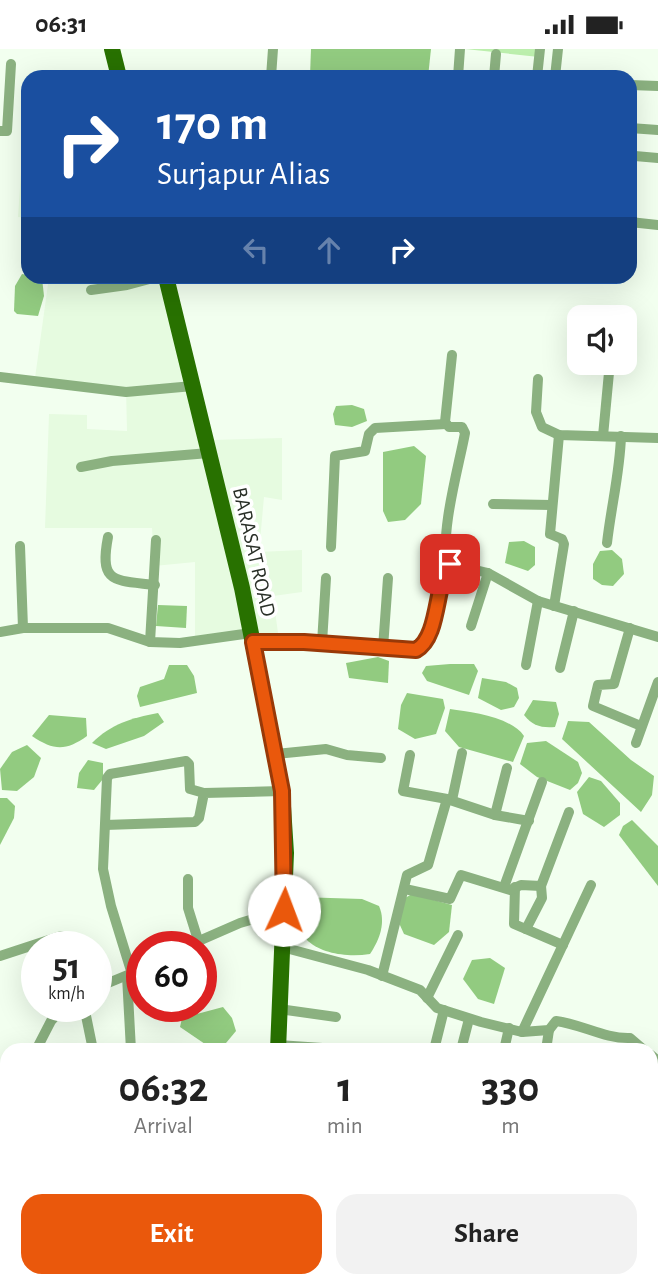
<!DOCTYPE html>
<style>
body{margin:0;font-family:"Alegreya Sans",sans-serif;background:#f2f2f2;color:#222;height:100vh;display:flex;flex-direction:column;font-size:26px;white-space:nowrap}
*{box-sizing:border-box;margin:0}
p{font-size:23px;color:#767676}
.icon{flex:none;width:38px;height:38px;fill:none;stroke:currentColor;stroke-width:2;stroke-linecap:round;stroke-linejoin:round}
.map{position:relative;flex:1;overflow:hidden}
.side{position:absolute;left:0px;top:994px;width:658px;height:245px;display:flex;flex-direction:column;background:#fff;border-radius:21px 21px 0 0;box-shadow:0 7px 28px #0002}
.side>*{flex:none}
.hud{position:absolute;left:21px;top:21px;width:616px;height:214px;border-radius:21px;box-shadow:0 7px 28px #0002;background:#1a4fa0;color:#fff;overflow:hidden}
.fabs{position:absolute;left:567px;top:256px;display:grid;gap:14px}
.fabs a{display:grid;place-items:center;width:70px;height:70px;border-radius:14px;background:#fff;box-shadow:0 7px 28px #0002;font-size:35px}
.speed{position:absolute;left:21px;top:882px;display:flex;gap:14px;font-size:35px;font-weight:700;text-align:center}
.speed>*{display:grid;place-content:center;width:91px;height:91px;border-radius:50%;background:#fff;box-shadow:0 7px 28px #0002;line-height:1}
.speed small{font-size:18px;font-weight:400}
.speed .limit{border:10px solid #d22;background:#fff;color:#111}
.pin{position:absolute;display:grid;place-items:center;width:60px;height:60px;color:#fff;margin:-30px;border-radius:14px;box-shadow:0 4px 10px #0006}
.me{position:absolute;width:77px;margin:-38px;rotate:2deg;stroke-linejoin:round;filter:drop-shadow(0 0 5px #0008)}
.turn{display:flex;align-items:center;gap:24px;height:147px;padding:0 21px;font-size:32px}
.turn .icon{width:91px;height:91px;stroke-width:2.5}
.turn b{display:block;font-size:49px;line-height:60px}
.lanes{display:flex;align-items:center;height:66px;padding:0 21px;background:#0003;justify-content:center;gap:35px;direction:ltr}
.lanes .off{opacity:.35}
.eta{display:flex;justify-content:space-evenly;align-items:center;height:119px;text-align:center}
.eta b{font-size:42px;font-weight:700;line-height:49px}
.primary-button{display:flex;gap:14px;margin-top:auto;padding:14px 21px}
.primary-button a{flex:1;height:80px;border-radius:21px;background:#ea580c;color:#fff;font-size:28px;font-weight:700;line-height:80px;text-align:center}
.primary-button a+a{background:#f2f2f2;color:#222}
.status{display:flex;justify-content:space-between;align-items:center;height:49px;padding:0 35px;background:#fff;direction:ltr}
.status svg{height:19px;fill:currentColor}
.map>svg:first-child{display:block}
.built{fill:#e6fbe0}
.green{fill:#bcefad}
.water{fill:#92cb80}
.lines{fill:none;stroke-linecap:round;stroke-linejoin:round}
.street{stroke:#8bb180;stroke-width:10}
.primary{stroke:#287100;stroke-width:16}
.route-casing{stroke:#983908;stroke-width:18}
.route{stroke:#ea580c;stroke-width:12}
.labels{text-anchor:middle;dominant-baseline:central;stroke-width:7;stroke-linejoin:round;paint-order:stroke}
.street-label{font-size:21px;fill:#292f27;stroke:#fff}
</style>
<div class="status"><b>06:31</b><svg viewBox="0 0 49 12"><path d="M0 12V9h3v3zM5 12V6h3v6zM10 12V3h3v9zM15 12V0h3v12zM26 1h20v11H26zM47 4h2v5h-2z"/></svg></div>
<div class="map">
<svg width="658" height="1239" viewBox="0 0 658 1239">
<rect width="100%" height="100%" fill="#f2ffef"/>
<!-- built -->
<g class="built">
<polygon points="21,123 28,123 28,169 18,168"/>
<polygon points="49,228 162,228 246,581 195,590 195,513 154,517 152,479 45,479 49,365 87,366 87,380 127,382 126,339 35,329"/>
<polygon points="282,389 282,451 264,448 259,503 302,501 302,543 273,547 278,584 256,586 212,391"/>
</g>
<!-- green -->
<polygon class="green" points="465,0 539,0 539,8"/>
<!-- water -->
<g class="water">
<polygon points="311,0 431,0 428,28 310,27"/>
<polygon points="22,225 42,229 44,247 38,267 17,265 14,262 15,237"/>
<polygon points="352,356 364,360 367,372 352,378 335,376 333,365 336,357"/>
<polygon points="414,397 426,407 421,455 405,471 388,473 383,462 383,403"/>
<polygon points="524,492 535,498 535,516 528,522 505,514 509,493"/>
<polygon points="612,501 622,510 624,525 613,537 602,536 593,530 593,515 600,502"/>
<polygon points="158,556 187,557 186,579 156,577"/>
<polygon points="378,608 389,612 388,634 349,629 346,614"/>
<polygon points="450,615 474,615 478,622 469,646 427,632 422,624 426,617"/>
<polygon points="169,616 187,616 194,627 197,644 140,658 137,647 140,638 164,630"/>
<polygon points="482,629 506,633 517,639 519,649 514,658 501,661 478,649"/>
<polygon points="407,644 443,650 445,659 436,685 415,690 398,680 401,656"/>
<path d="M 533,651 L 556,653 L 559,665 L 555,678 C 541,679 533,677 524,666 Z"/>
<path d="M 450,660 C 472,663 511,668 524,687 L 513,713 L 459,698 L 445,682 Z"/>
<path d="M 158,664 L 164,673 L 144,687 L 106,700 L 92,694 C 111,675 131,669 158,664 Z"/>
<path d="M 49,666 L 86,669 L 87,687 C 66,702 54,702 32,687 Z"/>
<polygon points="568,672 589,673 631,711 654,727 652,746 641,763 562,690"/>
<polygon points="546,692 578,713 582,724 578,734 570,741 537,728 520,715 527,694"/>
<polygon points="27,696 41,709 34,728 17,742 2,741 0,720 12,703"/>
<polygon points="88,711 103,714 103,730 94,741 77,739 79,724"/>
<polygon points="589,728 601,732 620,754 620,766 604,778 583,765 577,743"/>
<polygon points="0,749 7,749 15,757 14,769 0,796"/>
<polygon points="632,771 658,797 658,837 619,786 623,777"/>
<polygon points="412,845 452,856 449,883 434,896 404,885 399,874 405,849"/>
<path d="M 299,848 L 362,850 L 379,857 C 386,873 380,890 370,905 C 330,911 284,895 299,848 Z"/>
<polygon points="490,909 505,919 494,955 478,950 463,930 472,911"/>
<polygon points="223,958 232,969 236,982 226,994 205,995 180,978 182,969"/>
<polygon points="0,1115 7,1115 7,1194 0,1195"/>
</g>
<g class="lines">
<!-- street -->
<g class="street">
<polyline points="271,28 273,0"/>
<polyline points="458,28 460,0"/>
<polyline points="494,28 496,5"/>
<polyline points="537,28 540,0"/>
<polyline points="555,28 558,0"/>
<polyline points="630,36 658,37"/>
<polyline points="630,79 658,81"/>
<polyline points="0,82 7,82 11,15"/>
<polyline points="630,110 635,107 658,109"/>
<polyline points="630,173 658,176"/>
<polyline points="91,241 127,236 157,228"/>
<polyline points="0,328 126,343 193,337"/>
<polyline points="538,330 536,363 542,378 559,386 658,389"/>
<polyline points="603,387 610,313"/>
<polyline points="81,418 112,412 209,404"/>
<polyline points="493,455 552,456"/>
<path d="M 108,488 C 99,535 114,531 155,536"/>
<path d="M 607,494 C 611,458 620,423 621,387"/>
<polyline points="20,497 23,579"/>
<polyline points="331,498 335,407 365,402 369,385 375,379 446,375"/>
<path d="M 448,516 C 439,486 459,417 465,384 L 462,378 L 449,378 L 445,373 L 452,306"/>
<polyline points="554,557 564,495 562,490 550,485 559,386"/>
<polyline points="471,577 488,524"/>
<polyline points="630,579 614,635 598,636 593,657 641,677"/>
<polyline points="0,583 23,579 108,579 150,593 180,594 251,584"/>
<polyline points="150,593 156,491"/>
<path d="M 253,593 L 304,593 L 416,601 C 440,588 435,533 450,515 L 488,524 L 538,552 L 658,588"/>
<polyline points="322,594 326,529"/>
<polyline points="383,599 388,529"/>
<polyline points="526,616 538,552"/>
<polyline points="560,619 574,562"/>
<polyline points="636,694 658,633"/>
<polyline points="276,705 326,700 347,706 381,709"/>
<polyline points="410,706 403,742 447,750 495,766 529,772"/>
<polyline points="452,751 462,704"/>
<polyline points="495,766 507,719"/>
<polyline points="105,776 195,773 199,769 204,744 282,742"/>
<polyline points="188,830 188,859 198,891"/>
<polyline points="504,838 542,733"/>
<polyline points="515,838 514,875 563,896"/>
<polyline points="405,840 450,850 461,826 510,841 521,836 541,837 569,763"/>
<polyline points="526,880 542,849 541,837"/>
<polyline points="185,898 240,874 284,861"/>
<path d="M 282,898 L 368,921 L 420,941 L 437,959 L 481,973 L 522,983 L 549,981 L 556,972 C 581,975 605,990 630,989 L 644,1001"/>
<polyline points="0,907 61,887 69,898"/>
<polyline points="132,925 111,857 103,820 107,729 110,725 186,712 189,715 190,740 204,744"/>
<polyline points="127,927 131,1001"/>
<polyline points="382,927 407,826 428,816 447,750"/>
<polyline points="96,939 142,920"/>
<polyline points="427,949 458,886"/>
<polyline points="84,957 93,1001"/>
<polyline points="279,960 336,968"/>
<polyline points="522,983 591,836"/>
<polyline points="278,996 352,1001"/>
<polyline points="36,1001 51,972 64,957"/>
<polyline points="434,1001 444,961"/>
<polyline points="461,1001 469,970"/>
<polyline points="504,1001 509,979"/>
<polyline points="546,1001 549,981"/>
<polyline points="651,1006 658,1012"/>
<polyline points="0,1032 2,1045"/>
<polyline points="27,1232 29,1239"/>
<polyline points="0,1236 7,1230"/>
<polyline points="63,1239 64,1232"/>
<polyline points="411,1239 413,1232"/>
<polyline points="436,1239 437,1232"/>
</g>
<!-- primary -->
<g class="primary">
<polyline points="112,0 119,28"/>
<polyline points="166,228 242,539 282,742 286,804 278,1001"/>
<polyline points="269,1239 269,1232"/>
</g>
</g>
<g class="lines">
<!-- route casing -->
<g class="route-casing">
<path id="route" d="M 284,861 L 282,742 L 253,593 L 304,593 L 416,601 C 440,588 435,533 450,515"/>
</g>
<!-- route -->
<use href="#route" class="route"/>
</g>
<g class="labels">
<!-- street labels -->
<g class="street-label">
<text transform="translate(254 503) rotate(77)">BARASAT ROAD</text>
</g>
</g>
</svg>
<div class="fabs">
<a><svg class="icon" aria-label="sound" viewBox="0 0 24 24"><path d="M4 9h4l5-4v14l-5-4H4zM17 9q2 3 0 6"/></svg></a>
</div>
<div class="speed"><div>51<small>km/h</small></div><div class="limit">60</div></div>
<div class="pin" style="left:450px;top:515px;background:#d93025"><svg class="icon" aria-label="arrive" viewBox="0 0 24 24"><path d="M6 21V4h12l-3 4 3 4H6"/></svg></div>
<svg class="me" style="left:284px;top:861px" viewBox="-20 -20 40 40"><circle r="19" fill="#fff"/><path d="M0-13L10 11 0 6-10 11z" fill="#ea580c"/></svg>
<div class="hud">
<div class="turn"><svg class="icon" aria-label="right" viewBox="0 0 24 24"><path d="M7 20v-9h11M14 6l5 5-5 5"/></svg><div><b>170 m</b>Surjapur Alias</div></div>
<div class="lanes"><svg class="icon off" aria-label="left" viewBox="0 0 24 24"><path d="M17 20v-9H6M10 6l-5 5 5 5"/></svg><svg class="icon off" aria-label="ahead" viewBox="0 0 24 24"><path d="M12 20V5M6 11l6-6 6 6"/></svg><svg class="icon" aria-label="right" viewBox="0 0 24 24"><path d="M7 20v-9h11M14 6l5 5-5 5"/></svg></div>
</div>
<section class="side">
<div class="eta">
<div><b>06:32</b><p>Arrival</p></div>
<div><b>1</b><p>min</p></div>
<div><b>330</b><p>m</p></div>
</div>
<div class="primary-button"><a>Exit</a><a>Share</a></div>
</section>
</div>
